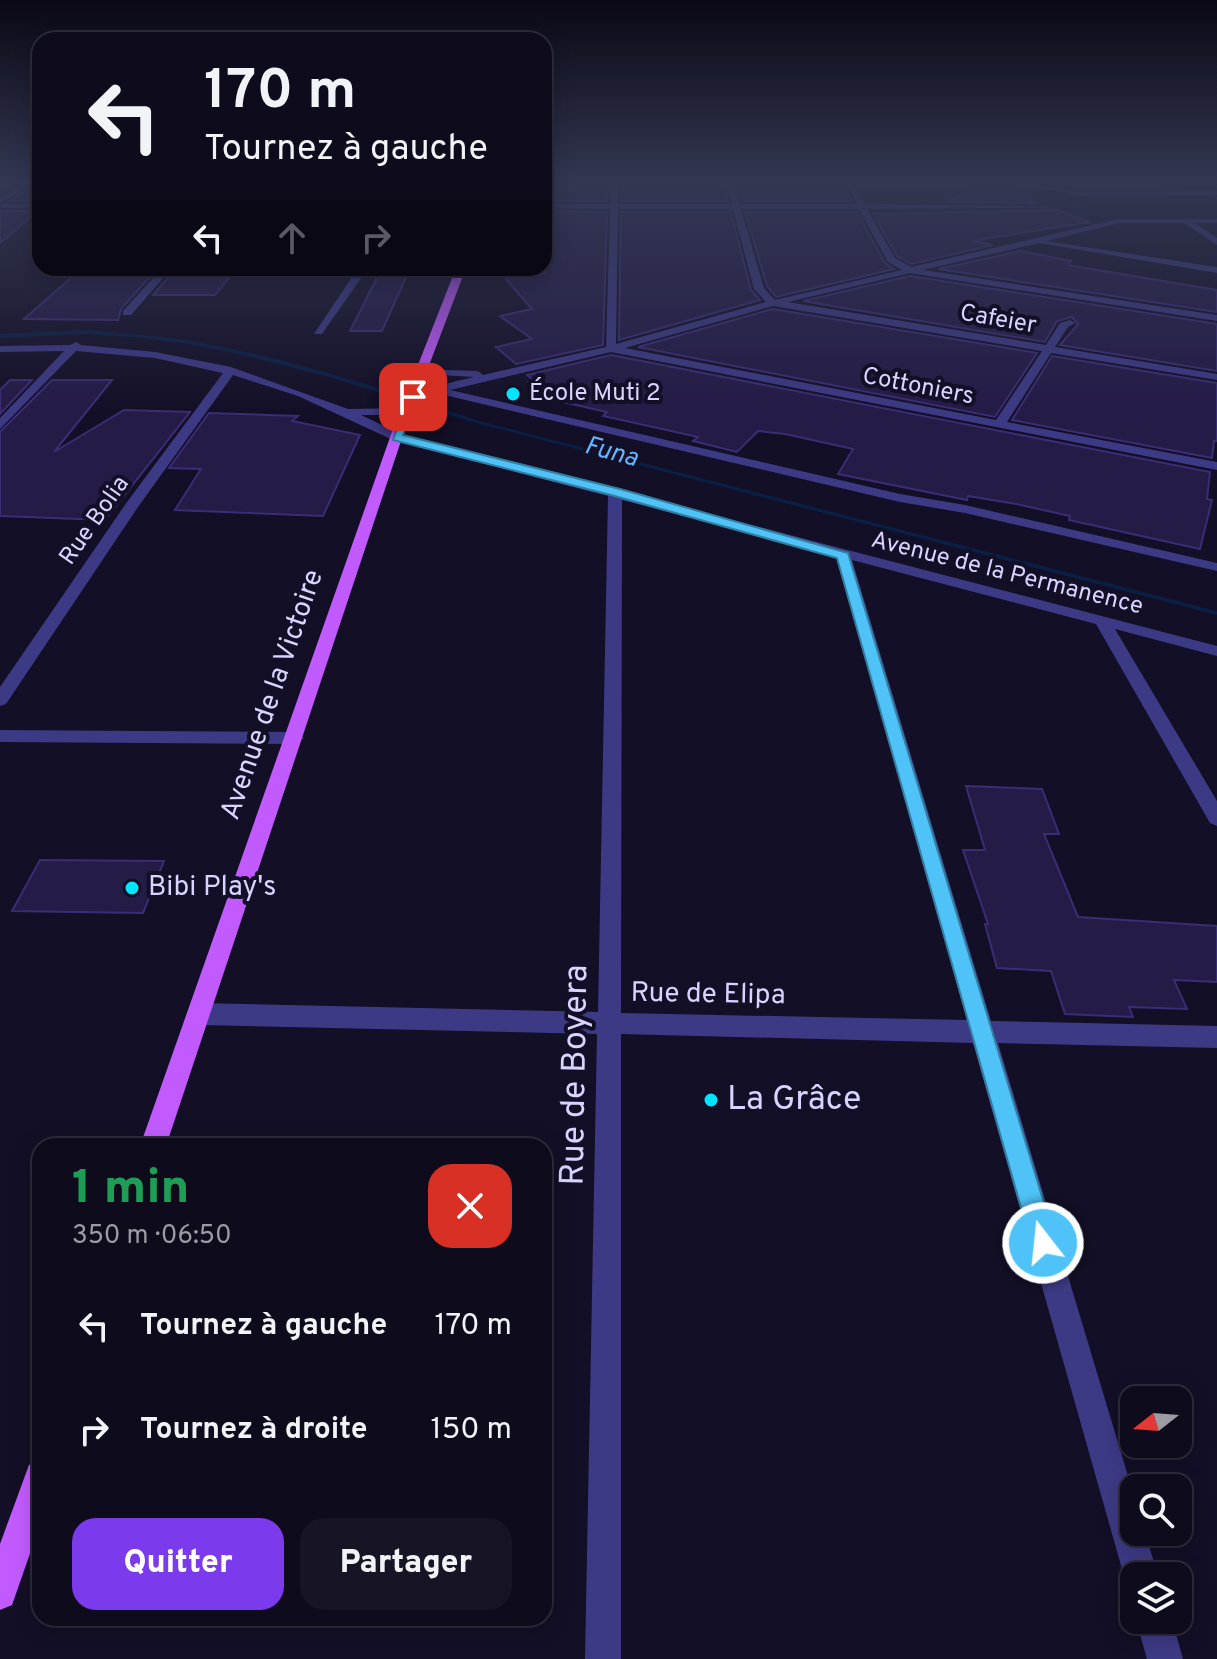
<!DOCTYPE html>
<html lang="fr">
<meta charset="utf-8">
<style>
body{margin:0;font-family:Overpass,sans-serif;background:#171425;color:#f1f3f6;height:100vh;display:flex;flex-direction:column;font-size:30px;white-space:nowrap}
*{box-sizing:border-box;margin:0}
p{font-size:26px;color:#9b9ba3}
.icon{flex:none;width:44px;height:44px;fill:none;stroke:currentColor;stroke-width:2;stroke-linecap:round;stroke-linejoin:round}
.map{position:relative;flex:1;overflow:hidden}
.sheet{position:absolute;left:32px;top:1138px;width:520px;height:488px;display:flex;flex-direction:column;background:#0e0b1c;border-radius:24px;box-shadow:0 4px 20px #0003,0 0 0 2px #2e2b3b}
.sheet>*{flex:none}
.banner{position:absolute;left:32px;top:32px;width:520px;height:244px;border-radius:24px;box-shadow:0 4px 20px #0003,0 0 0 2px #2e2b3b;background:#0e0b1c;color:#f1f3f6;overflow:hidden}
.needle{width:52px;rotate:253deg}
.tools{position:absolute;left:1120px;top:1386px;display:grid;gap:16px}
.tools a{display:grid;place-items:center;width:72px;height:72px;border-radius:16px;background:#0e0b1c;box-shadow:0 4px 20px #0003,0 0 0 2px #2e2b3b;font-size:40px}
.pin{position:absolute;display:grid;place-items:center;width:68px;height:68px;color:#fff;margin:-34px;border-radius:16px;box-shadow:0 4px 12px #0006}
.me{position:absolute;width:88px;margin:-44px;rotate:344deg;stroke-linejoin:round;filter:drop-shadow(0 0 6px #0008)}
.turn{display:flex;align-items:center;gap:28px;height:168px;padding:0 40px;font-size:36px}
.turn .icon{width:104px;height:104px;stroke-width:2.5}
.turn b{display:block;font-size:56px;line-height:68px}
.lanes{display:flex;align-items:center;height:76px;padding:0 40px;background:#0003;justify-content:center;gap:40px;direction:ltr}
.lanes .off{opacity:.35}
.round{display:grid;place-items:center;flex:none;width:84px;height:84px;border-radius:24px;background:#171425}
.summary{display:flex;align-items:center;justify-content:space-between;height:136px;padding:0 40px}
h1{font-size:48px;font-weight:800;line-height:60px;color:#1e9e55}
.cta{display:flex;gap:16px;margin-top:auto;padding:16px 40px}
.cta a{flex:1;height:92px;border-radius:24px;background:#7c3aed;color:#fff;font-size:32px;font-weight:800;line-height:92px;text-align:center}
.cta a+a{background:#171425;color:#f1f3f6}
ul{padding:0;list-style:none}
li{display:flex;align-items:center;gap:24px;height:104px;padding:0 40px}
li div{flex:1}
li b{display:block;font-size:30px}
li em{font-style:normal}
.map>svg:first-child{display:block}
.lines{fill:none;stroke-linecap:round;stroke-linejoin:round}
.stream{fill:#0a1f44;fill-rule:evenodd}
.building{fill:#241b47;stroke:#3b2d73;stroke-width:2}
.minor{fill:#3d3a85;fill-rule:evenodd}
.major{fill:#c25bff;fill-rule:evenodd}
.route{fill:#4fc3f7;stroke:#337fa1;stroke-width:2}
.poi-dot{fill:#00e5ff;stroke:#130f26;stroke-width:3}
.labels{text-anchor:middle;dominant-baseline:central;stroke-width:8;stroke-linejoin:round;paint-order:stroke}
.far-street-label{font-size:24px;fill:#d9d4ff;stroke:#130f26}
.far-poi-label{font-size:24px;fill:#d9d4ff;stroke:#130f26;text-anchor:start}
.far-water-label{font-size:26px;font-style:italic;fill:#62b6ff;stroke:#130f26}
.street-label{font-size:28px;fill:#d9d4ff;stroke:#130f26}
.poi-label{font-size:28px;fill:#d9d4ff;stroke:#130f26;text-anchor:start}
.near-street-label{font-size:34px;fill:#d9d4ff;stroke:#130f26}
.near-poi-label{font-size:34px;fill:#d9d4ff;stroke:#130f26;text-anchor:start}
</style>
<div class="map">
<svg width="1217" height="1659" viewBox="0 0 1217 1659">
<rect width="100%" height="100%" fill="#130f26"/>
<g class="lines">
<!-- stream -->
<path class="stream" d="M 86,330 C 119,333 152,335 184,340 C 284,356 381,388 476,420 L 1217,611 L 1217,615 L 472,422 L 330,377 L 234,353 L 184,343 L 135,337 L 86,334 L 0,338 L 0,334 Z"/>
</g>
<!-- building -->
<g class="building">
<polygon points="40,181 40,201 9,201 38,184"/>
<polygon points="562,181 608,181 607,201 544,201 544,186"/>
<polygon points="622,181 723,182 728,201 621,201"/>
<polygon points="825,181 842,183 852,201 742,201 737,182"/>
<polygon points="992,181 1010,181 1036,189 1019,197 1038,203 947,202"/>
<polygon points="1058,210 1089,222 972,241 993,245 911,264 897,256 873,214"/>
<polygon points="0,211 38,211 0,243"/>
<polygon points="544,211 607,212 603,345 516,364 496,347 532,339 500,316 532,309 505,278 544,273"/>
<polygon points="621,212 731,212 751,290 760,300 619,340"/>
<polygon points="745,212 857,212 885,263 894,269 776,297 767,286"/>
<polygon points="1020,251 1071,261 1068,265 1217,290 1217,312 939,269"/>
<polygon points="82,268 158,268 121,309 118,320 24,319"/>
<polygon points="237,268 215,295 153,295 175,269"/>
<polygon points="382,268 410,268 382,331 350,331"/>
<polygon points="910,276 1217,324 1217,371 1060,345 1078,324 1072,317 1057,321 1045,342 803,301"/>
<polygon points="773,309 1037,353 995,417 638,347"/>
<polygon points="611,355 1210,472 1207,499 1212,500 1200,549 1069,520 1070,516 1016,504 968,496 967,500 838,474 853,449 785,434 758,431 737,452 693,441 698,437 603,416 607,412 554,400 528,382 533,380 527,375"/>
<polygon points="1052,356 1217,383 1217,441 1214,441 1212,458 1012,420"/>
<polygon points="10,380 32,380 0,414 0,390"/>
<polygon points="52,380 112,380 54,452 124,410 190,412 105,520 0,516 0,432"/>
<polygon points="209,413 298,416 292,421 360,435 323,516 175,510 201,469 169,468"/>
<polygon points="966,786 1042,789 1059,834 1044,834 1078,917 1217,926 1217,982 1174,980 1187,1009 1129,1007 1133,1017 1065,1014 1051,971 997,968 985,924 988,924 963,850 985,850"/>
<polygon points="40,860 164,861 143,913 12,911"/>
</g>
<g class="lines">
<!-- minor -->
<g class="minor">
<polygon points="27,181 36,181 0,203 0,198"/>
<path d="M 611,181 L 619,181 L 618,204 L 732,204 L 726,181 L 734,181 L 740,204 L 857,204 L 844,181 L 852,181 L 865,204 L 1092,207 L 867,209 L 895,258 L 911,267 L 1119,219 L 1217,219 L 1217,223 L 1195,223 L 1217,238 L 1217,245 L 1184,223 L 1119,223 L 1046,241 L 1217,267 L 1217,273 L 1039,243 L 923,270 L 1217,315 L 1217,321 L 910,273 L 788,302 L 1046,345 L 1060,323 L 1070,320 L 1075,323 L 1068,327 L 1055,347 L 1217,374 L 1217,380 L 1051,353 L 1007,422 L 1217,462 L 1217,470 L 611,352 L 450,390 L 900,494 L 965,505 L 1217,563 L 1217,571 L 965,513 L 900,502 L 436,393 L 411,396 L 411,392 L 474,377 L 423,374 L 417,371 L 419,369 L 478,371 L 483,375 L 606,347 L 610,209 L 544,208 L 544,204 L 610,204 ZM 618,209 L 733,209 L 754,289 L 766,302 L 616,344 ZM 741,209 L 859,209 L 888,262 L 902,270 L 775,300 L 764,288 ZM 773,306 L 1042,351 L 996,420 L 625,348 Z"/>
<polygon points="1013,181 1078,192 1217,191 1217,195 1078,196"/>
<rect x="0" y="204" width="40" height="4"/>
<polygon points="162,268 172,268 131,315 123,315 123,311"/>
<polygon points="358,268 368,268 322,334 314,334"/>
<path d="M 76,342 L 81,345 L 155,352 L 231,367 L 348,409 L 410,408 L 410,414 L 406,415 L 361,415 L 401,434 L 1217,646 L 1217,656 L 1115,629 L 1217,801 L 1217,826 L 1210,823 L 1096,624 L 852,560 L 991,1021 L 1217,1026 L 1217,1048 L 998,1043 L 1134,1496 L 1134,1532 L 1145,1532 L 1158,1576 L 1134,1576 L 1134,1590 L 1129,1588 L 1124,1576 L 973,1043 L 621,1034 L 621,1659 L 585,1659 L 597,1034 L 199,1025 L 191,1022 L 187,1014 L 191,1006 L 199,1003 L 598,1012 L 608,496 L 393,440 L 298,396 L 233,375 L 138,507 L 6,704 L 0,706 L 0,687 L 127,502 L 223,373 L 155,358 L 76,351 L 0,429 L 0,418 L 64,351 L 0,352 L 0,346 L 70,345 ZM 622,500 L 836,556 L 967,1020 L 621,1013 Z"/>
<polygon points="0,730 295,732 304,738 295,744 0,742"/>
<polygon points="1136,1620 1172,1620 1183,1659 1147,1659"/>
</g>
<!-- major -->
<g class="major">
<polygon points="456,268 466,268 406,426 166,1146 140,1146 394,426"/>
<polygon points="40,1460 40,1525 12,1605 0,1610 0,1544 29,1465"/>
</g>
</g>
<!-- sky -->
<linearGradient id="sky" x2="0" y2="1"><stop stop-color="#0a0815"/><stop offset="0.44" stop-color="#333752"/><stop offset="1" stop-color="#333752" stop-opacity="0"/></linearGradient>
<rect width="1217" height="413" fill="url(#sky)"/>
<!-- route -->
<polygon class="route" points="413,393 418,397 403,435 620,489 848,553 1056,1243 1052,1252 1043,1256 1034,1252 1031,1243 837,558 611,495 393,440 408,397"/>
<!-- markers -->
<g class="poi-dot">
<circle cx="513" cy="394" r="8"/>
<circle cx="132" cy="888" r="8"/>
<circle cx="711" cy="1100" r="8"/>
</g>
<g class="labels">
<!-- far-street labels -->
<g class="far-street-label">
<text transform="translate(998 320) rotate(10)">Cafeier</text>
<text transform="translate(918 387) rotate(11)">Cottoniers</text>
<text transform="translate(95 521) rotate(-55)">Rue Bolia</text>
<text transform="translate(1007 574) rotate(14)">Avenue de la Permanence</text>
</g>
<!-- far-poi labels -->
<g class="far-poi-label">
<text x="529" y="394">École Muti 2</text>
</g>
<!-- far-water labels -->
<g class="far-water-label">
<text transform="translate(611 453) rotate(15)">Funa</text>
</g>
<!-- street labels -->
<g class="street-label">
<text transform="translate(273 695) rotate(-71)">Avenue de la Victoire</text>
<text transform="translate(708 995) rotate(1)">Rue de Elipa</text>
</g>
<!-- poi labels -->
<g class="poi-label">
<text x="148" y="888">Bibi Play's</text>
</g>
<!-- near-street labels -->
<g class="near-street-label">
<text transform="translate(576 1075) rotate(-89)">Rue de Boyera</text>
</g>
<!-- near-poi labels -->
<g class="near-poi-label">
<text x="727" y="1100">La Grâce</text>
</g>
</g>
</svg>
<div class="tools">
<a><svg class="needle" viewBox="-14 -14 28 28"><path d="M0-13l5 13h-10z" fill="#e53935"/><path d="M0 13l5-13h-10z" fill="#9b9ba3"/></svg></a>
<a><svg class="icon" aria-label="search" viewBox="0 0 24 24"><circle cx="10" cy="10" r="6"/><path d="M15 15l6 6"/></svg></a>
<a><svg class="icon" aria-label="layers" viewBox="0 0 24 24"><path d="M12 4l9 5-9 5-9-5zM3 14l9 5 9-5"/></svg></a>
</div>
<div class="pin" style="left:413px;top:397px;background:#d93025"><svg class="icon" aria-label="arrive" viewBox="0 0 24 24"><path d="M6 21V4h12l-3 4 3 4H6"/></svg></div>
<svg class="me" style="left:1043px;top:1243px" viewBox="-20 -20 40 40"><circle r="17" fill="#4fc3f7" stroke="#fff" stroke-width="3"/><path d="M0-11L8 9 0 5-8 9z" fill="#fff"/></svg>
<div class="banner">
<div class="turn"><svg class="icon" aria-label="left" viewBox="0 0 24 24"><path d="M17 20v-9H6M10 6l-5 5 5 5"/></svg><div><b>170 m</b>Tournez à gauche</div></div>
<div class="lanes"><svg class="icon" aria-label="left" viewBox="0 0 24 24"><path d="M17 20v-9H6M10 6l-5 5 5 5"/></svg><svg class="icon off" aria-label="ahead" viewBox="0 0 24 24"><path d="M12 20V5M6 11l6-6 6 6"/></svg><svg class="icon off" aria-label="right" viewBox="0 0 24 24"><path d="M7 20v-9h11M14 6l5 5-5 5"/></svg></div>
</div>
<section class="sheet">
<div class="summary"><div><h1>1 min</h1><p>350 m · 06:50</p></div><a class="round" style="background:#d93025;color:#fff"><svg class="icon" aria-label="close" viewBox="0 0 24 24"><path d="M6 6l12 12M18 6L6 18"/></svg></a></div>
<ul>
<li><svg class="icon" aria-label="left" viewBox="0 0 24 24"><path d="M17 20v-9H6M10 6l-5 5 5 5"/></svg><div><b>Tournez à gauche</b></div><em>170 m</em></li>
<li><svg class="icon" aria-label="right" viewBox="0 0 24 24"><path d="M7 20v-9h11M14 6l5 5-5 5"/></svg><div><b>Tournez à droite</b></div><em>150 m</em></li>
</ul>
<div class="cta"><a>Quitter</a><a>Partager</a></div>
</section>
</div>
